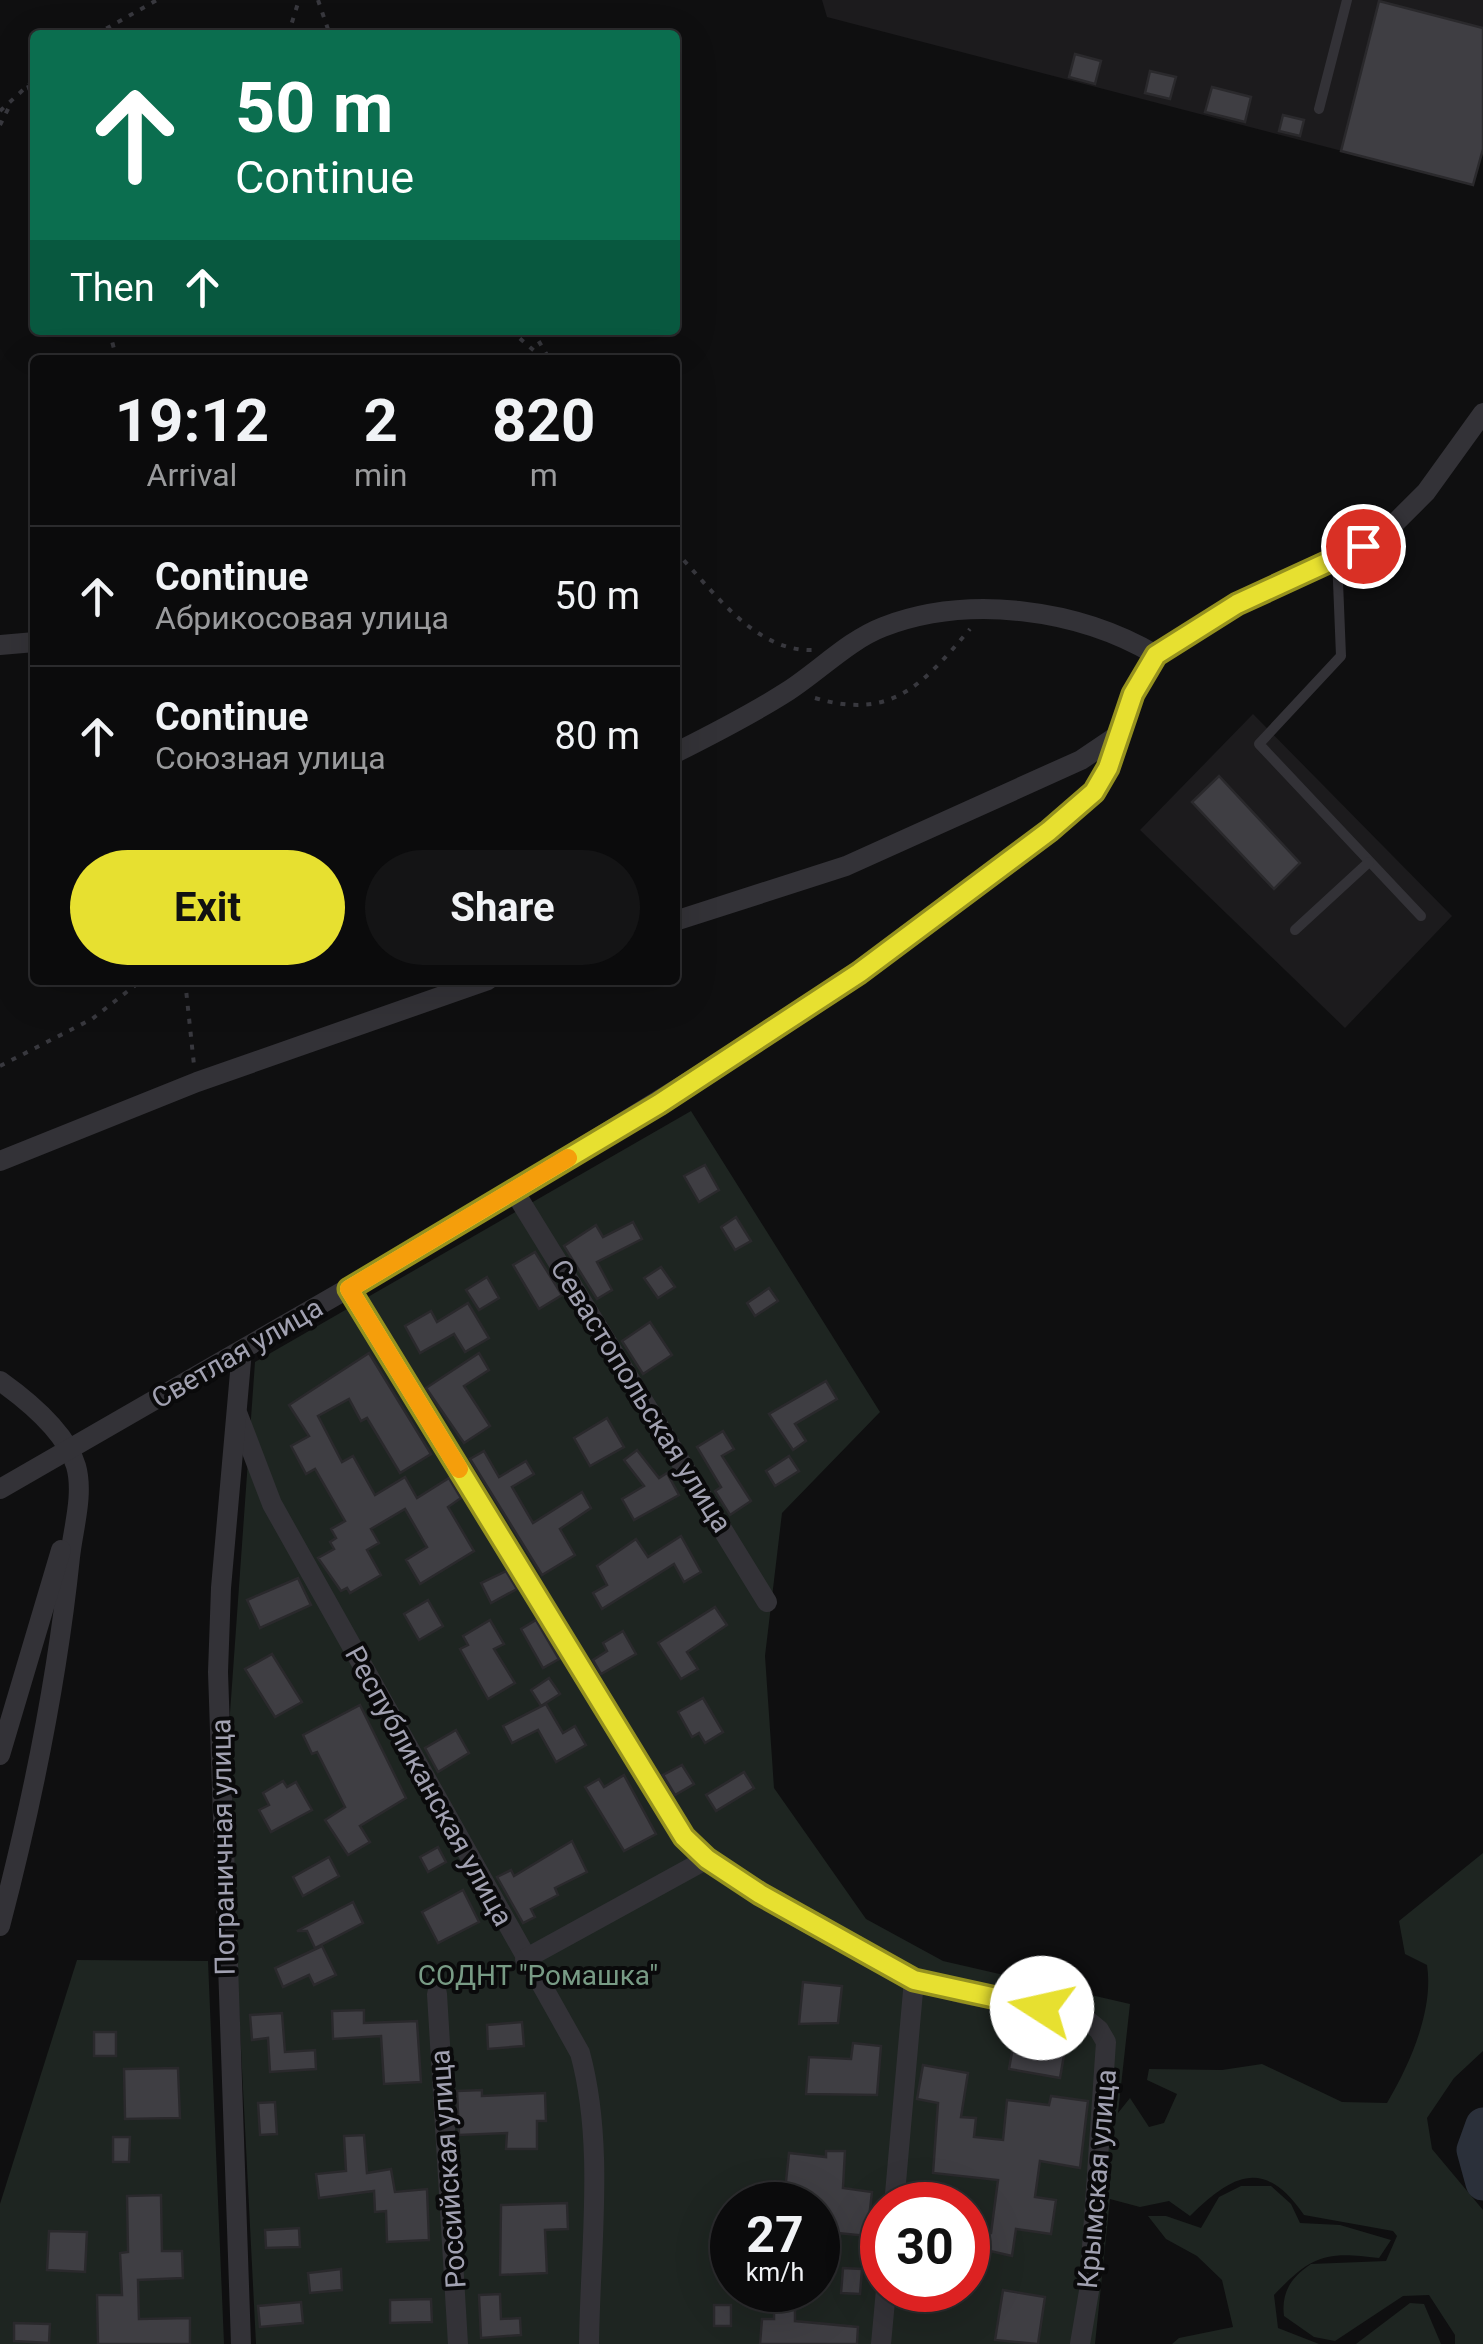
<!DOCTYPE html>
<meta charset="utf-8">
<style>
body{margin:0;font-family:Roboto,sans-serif;background:#141415;color:#f1f3f6;height:100vh;display:flex;flex-direction:column;font-size:38px;white-space:nowrap}
*{box-sizing:border-box;margin:0}
p{font-size:32px;color:#9a9b9d}
.icon{flex:none;width:55px;height:55px;fill:none;stroke:currentColor;stroke-width:2;stroke-linecap:round;stroke-linejoin:round}
.map{position:relative;flex:1;overflow:hidden}
.sheet{position:absolute;left:30px;top:355px;width:650px;height:630px;display:flex;flex-direction:column;background:#0b0b0c;border-radius:10px;box-shadow:0 10px 40px #0002,0 0 0 2px #2b2b2d}
.sheet>*{flex:none}
.banner{position:absolute;left:30px;top:30px;width:650px;height:305px;border-radius:10px;box-shadow:0 10px 40px #0002,0 0 0 2px #2b2b2d;background:#0b6e4f;color:#fff;overflow:hidden}
.speed{position:absolute;left:710px;top:2182px;display:flex;gap:20px;font-size:50px;font-weight:700;text-align:center}
.speed>*{display:grid;place-content:center;width:130px;height:130px;border-radius:50%;background:#0b0b0c;box-shadow:0 10px 40px #0002,0 0 0 2px #2b2b2d;line-height:1}
.speed small{font-size:25px;font-weight:400}
.speed .limit{border:15px solid #d22;background:#fff;color:#111}
.pin{position:absolute;display:grid;place-items:center;width:85px;height:85px;color:#fff;margin:-42px;border:5px solid #fff;border-radius:50%;box-shadow:0 2px 10px #0007}
.me{position:absolute;width:110px;margin:-55px;rotate:280deg;stroke-linejoin:round;filter:drop-shadow(0 0 8px #0008)}
.turn{display:flex;align-items:center;gap:35px;height:210px;padding:0 40px;font-size:45px}
.turn .icon{width:130px;height:130px;stroke-width:2.5}
.turn b{display:block;font-size:70px;line-height:85px}
.then{display:flex;align-items:center;height:95px;padding:0 40px;background:#0003;gap:20px;font-size:38px}
.eta{display:flex;justify-content:space-evenly;align-items:center;height:170px;text-align:center}
.eta b{font-size:60px;font-weight:700;line-height:70px}
.cta{display:flex;gap:20px;margin-top:auto;padding:20px 40px}
.cta a{flex:1;height:115px;border-radius:60px;background:#e7e030;color:#111;font-size:40px;font-weight:700;line-height:115px;text-align:center}
.cta a+a{background:#141415;color:#f1f3f6}
ul{padding:0;list-style:none}
li{display:flex;align-items:center;gap:30px;height:140px;padding:0 40px;border-top:2px solid #2b2b2d}
li div{flex:1}
li b{display:block;font-size:38px}
li em{font-style:normal}
.map>svg:first-child{display:block}
.built{fill:#1c1b1d}
.green{fill:#1e2521;fill-rule:evenodd}
.lines{fill:none;stroke-linecap:round;stroke-linejoin:round}
.river{stroke:#2b303a;stroke-width:35}
.building{fill:#3f3e43;stroke:#2a292c;stroke-width:2.5}
.path{stroke:#38383e;stroke-width:4;stroke-dasharray:5 8;stroke-linecap:butt}
.lane{stroke:#333237;stroke-width:10}
.street{stroke:#333237;stroke-width:20}
.route-casing{stroke:#96921f;stroke-width:25}
.route{stroke:#e7e030;stroke-width:18}
.slow{stroke:#f59e0b;stroke-width:18}
.labels{text-anchor:middle;dominant-baseline:central;stroke-width:8;stroke-linejoin:round;paint-order:stroke}
.street-label{font-size:28px;fill:#a1a1b1;stroke:#0a0a0b}
.park-label{font-size:28px;fill:#789b85;stroke:#0a0a0b}
</style>
<div class="map">
<svg width="1483" height="2344" viewBox="0 0 1483 2344">
<rect width="100%" height="100%" fill="#0f0f10"/>
<!-- built -->
<g class="built">
<polygon points="822,0 1483,0 1483,149 1473,185 827,17"/>
<polygon points="1253,714 1452,916 1345,1028 1140,830"/>
</g>
<!-- green -->
<g class="green">
<path d="M 691,1111 L 880,1412 L 782,1513 L 765,1656 L 774,1788 L 866,1919 L 943,1961 L 1130,2004 L 1118,2113 L 1130,2098 L 1149,2127 L 1164,2123 L 1177,2094 L 1147,2080 L 1149,2069 L 1222,2070 L 1262,2064 L 1342,2102 L 1387,2103 C 1410,2064 1434,2010 1427,1965 L 1405,1954 L 1399,1921 L 1483,1853 L 1483,2051 L 1454,2078 L 1427,2118 L 1432,2149 L 1483,2210 L 1483,2344 L 1455,2344 L 1455,2335 L 1429,2295 L 1403,2296 L 1335,2341 L 1314,2337 L 1284,2316 C 1281,2293 1291,2277 1311,2264 L 1386,2261 L 1397,2236 L 1393,2231 L 1304,2215 C 1265,2159 1235,2172 1190,2216 L 1169,2201 L 1140,2207 L 1110,2199 L 1095,2344 L 256,2344 L 237,1970 L 230,1713 L 255,1362 ZM 732,2205 L 818,2205 L 818,2290 L 732,2290 ZM 882,2205 L 968,2205 L 968,2290 L 882,2290 Z"/>
<polygon points="77,1960 208,1961 224,2344 0,2344 0,2204"/>
<path d="M 1241,2186 L 1271,2186 L 1291,2204 L 1300,2223 L 1340,2225 L 1391,2240 L 1379,2258 C 1325,2251 1312,2255 1274,2295 L 1278,2328 L 1319,2344 L 1172,2344 L 1179,2338 L 1233,2327 L 1222,2280 L 1197,2256 L 1166,2239 L 1148,2216 L 1166,2216 L 1201,2228 L 1219,2197 Z"/>
<polygon points="1410,2303 1424,2304 1441,2344 1356,2344"/>
</g>
<g class="lines">
<!-- river -->
<polyline class="river" points="1483,2125 1474,2150 1483,2183"/>
</g>
<!-- building -->
<g class="building">
<polygon points="1379,1 1483,28 1483,149 1473,185 1341,151"/>
<polygon points="1075,54 1101,61 1095,84 1069,77"/>
<polygon points="1150,71 1176,77 1170,99 1145,93"/>
<polygon points="1212,87 1251,97 1245,122 1205,112"/>
<polygon points="1283,115 1304,120 1300,136 1279,131"/>
<polygon points="1219,776 1300,863 1274,889 1192,802"/>
<polygon points="705,1165 719,1190 699,1202 684,1176"/>
<polygon points="736,1217 751,1241 735,1250 721,1227"/>
<polygon points="633,1222 642,1239 597,1262 612,1290 597,1299 564,1246 596,1225 603,1237"/>
<polygon points="535,1252 562,1295 539,1309 513,1265"/>
<polygon points="661,1267 675,1287 658,1298 644,1278"/>
<polygon points="487,1277 499,1298 479,1310 466,1290"/>
<polygon points="769,1288 778,1301 755,1316 747,1303"/>
<polygon points="468,1303 489,1338 465,1352 454,1334 420,1353 405,1326 431,1311 437,1322"/>
<polygon points="650,1322 672,1355 643,1374 622,1341"/>
<polygon points="369,1353 431,1454 400,1473 367,1418 361,1421 349,1399 318,1416 342,1462 353,1456 375,1495 405,1477 417,1498 449,1478 461,1498 448,1507 474,1551 420,1584 406,1560 427,1547 405,1509 371,1529 379,1543 367,1550 381,1575 350,1593 347,1588 341,1591 318,1558 334,1549 330,1542 336,1538 331,1529 345,1521 315,1469 306,1474 291,1446 309,1436 289,1405"/>
<polygon points="479,1353 489,1370 464,1386 490,1426 464,1443 426,1388"/>
<polygon points="826,1381 837,1399 795,1424 806,1441 793,1450 769,1414"/>
<polygon points="607,1418 624,1447 590,1466 574,1438"/>
<polygon points="723,1431 734,1449 722,1456 751,1501 730,1515 715,1491 721,1487 697,1447"/>
<polygon points="637,1450 659,1478 667,1473 679,1495 634,1520 622,1499 644,1486 624,1460"/>
<polygon points="484,1451 499,1477 526,1461 534,1474 512,1487 533,1523 582,1492 591,1508 560,1529 575,1555 542,1575 470,1459"/>
<polygon points="789,1456 799,1471 775,1486 766,1471"/>
<polygon points="681,1536 701,1572 684,1582 674,1564 602,1609 593,1593 607,1585 597,1566 636,1539 648,1557"/>
<polygon points="506,1571 517,1589 491,1603 481,1583"/>
<polygon points="298,1578 311,1605 260,1628 247,1600"/>
<polygon points="428,1600 443,1626 419,1640 404,1614"/>
<polygon points="715,1607 727,1625 687,1652 698,1669 681,1679 658,1643"/>
<polygon points="490,1620 504,1644 494,1649 515,1683 488,1699 460,1649 468,1645 463,1636"/>
<polygon points="536,1620 559,1659 543,1668 521,1629"/>
<polygon points="623,1631 636,1654 601,1674 593,1660 607,1651 603,1643"/>
<polygon points="272,1654 302,1702 275,1717 245,1669"/>
<polygon points="549,1678 560,1694 541,1706 531,1690"/>
<polygon points="703,1698 723,1732 705,1743 699,1733 692,1737 678,1712"/>
<polygon points="546,1704 563,1733 575,1726 586,1745 556,1762 538,1730 512,1743 503,1726"/>
<polygon points="360,1705 406,1798 360,1826 370,1842 348,1855 325,1820 345,1807 317,1752 312,1754 303,1735"/>
<polygon points="456,1730 469,1753 438,1772 425,1748"/>
<polygon points="682,1765 694,1784 675,1795 663,1775"/>
<polygon points="744,1772 754,1788 716,1811 706,1795"/>
<polygon points="624,1775 656,1834 624,1851 585,1787 599,1779 604,1787"/>
<polygon points="283,1781 287,1787 296,1782 312,1810 271,1832 259,1810 269,1805 263,1793"/>
<polygon points="572,1841 587,1872 555,1888 558,1895 531,1909 535,1917 523,1923 497,1877 511,1870 514,1876"/>
<polygon points="438,1847 446,1862 428,1872 420,1857"/>
<polygon points="329,1857 339,1876 303,1896 293,1877"/>
<polygon points="463,1890 479,1922 438,1943 422,1912"/>
<polygon points="353,1902 363,1923 315,1948 307,1931 297,1931"/>
<polygon points="322,1946 336,1975 314,1985 309,1975 283,1987 275,1968"/>
<polygon points="803,1982 842,1986 838,2023 799,2024"/>
<polygon points="364,2010 364,2023 417,2021 421,2082 384,2084 381,2036 333,2039 332,2011"/>
<polygon points="282,2013 285,2052 315,2050 316,2069 270,2072 268,2038 252,2040 250,2015"/>
<polygon points="1018,2018 1069,2027 1060,2078 1009,2069"/>
<polygon points="522,2022 524,2046 488,2049 487,2025"/>
<rect x="94" y="2032" width="22" height="24"/>
<polygon points="853,2043 881,2046 877,2095 806,2094 809,2057 851,2059"/>
<polygon points="923,2065 968,2073 961,2117 976,2118 974,2137 1003,2140 1007,2100 1049,2105 1051,2096 1088,2101 1080,2168 1040,2161 1035,2197 1056,2200 1051,2234 1016,2229 1012,2256 968,2246 968,2231 991,2233 998,2180 933,2173 938,2103 917,2099"/>
<polygon points="178,2068 180,2118 125,2119 124,2069"/>
<polygon points="482,2090 482,2096 545,2093 546,2121 537,2121 537,2149 506,2149 507,2133 459,2135 457,2091"/>
<polygon points="275,2102 277,2134 260,2135 258,2103"/>
<polygon points="364,2135 367,2173 391,2169 395,2192 427,2189 429,2240 387,2242 386,2211 375,2212 374,2191 319,2198 316,2174 346,2171 344,2136"/>
<polygon points="113,2137 130,2137 129,2162 113,2162"/>
<polygon points="826,2151 845,2151 843,2188 872,2192 867,2236 818,2231 818,2203 784,2200 789,2153 826,2157"/>
<polygon points="161,2195 162,2251 182,2251 183,2278 138,2280 139,2319 190,2318 190,2344 98,2344 97,2295 122,2295 120,2253 128,2252 127,2196"/>
<polygon points="567,2203 568,2229 545,2230 547,2273 500,2275 501,2205"/>
<polygon points="299,2228 300,2247 266,2248 265,2230"/>
<polygon points="49,2231 87,2232 85,2272 47,2270"/>
<polygon points="843,2268 862,2269 860,2294 841,2293"/>
<polygon points="341,2269 342,2290 310,2293 308,2273"/>
<polygon points="774,2290 795,2290 795,2321 858,2327 857,2344 760,2344 762,2319 774,2319"/>
<polygon points="900,2290 935,2290 933,2311 898,2307"/>
<polygon points="1003,2290 1045,2297 1038,2344 995,2340"/>
<polygon points="500,2294 501,2319 520,2318 521,2335 481,2338 479,2295"/>
<polygon points="431,2299 432,2322 390,2323 390,2300"/>
<polygon points="301,2302 303,2323 260,2327 258,2306"/>
<rect x="714" y="2305" width="17" height="21"/>
<polygon points="14,2323 50,2324 49,2343 14,2341"/>
</g>
<g class="lines">
<!-- path -->
<g class="path">
<polyline points="318,0 330,35"/>
<polyline points="95,35 157,0"/>
<polyline points="288,35 299,0"/>
<polyline points="28,85 35,106"/>
<polyline points="0,111 35,79"/>
<polyline points="0,125 10,105"/>
<polyline points="109,330 117,360"/>
<polyline points="510,330 545,360"/>
<polyline points="532,330 550,360"/>
<path d="M 675,551 C 713,590 754,652 813,650"/>
<path d="M 815,698 C 892,721 923,684 970,629"/>
<polyline points="185,980 194,1065"/>
<polyline points="0,1066 92,1019 142,980"/>
</g>
<!-- lane -->
<g class="lane">
<polyline points="1319,109 1347,0"/>
<polyline points="1337,557 1341,656 1259,744 1421,916"/>
<polyline points="1295,930 1369,862"/>
</g>
<!-- street -->
<g class="street">
<polyline points="0,645 35,642"/>
<path d="M 675,753 C 713,734 752,714 788,691 C 819,671 849,640 883,627 C 969,594 1078,609 1156,655"/>
<polyline points="675,921 846,866 1081,760 1118,735"/>
<polyline points="0,1161 197,1082 488,980"/>
<polyline points="514,1191 767,1602"/>
<path d="M 349,1289 L 685,1837 C 747,1899 837,1937 914,1980 L 894,2205"/>
<path d="M 0,1381 C 28,1401 66,1432 76,1466 C 84,1494 73,1529 70,1557 C 57,1682 32,1804 0,1926"/>
<path d="M 238,1415 L 272,1504 L 580,2053 C 605,2145 590,2249 589,2344"/>
<polyline points="0,1489 439,1236 829,995 1049,831 1094,792 1108,768 1133,694 1156,655 1237,604 1387,531 1426,492 1483,413"/>
<polyline points="0,1755 61,1550"/>
<polyline points="525,1959 707,1859"/>
<polyline points="914,1980 963,1994 1081,2015 1099,2030 1106,2042 1089,2291 1080,2344"/>
<polyline points="437,1994 458,2344"/>
<polyline points="241,2344 218,1672 221,1588 242,1350"/>
<polyline points="881,2344 886,2290"/>
</g>
</g>
<g class="lines">
<!-- route casing -->
<g class="route-casing">
<polyline id="route" points="1042,2008 914,1980 760,1894 707,1859 684,1837 349,1289 659,1104 859,973 1049,831 1094,792 1108,768 1133,694 1156,655 1237,604 1363,546"/>
</g>
<!-- route -->
<use href="#route" class="route"/>
<!-- slow -->
<polyline class="slow" points="459,1469 349,1289 568,1158"/>
</g>
<g class="labels">
<!-- street labels -->
<g class="street-label">
<text transform="translate(237 1353) rotate(-30)">Светлая улица</text>
<text transform="translate(641 1396) rotate(58)">Севастопольская улица</text>
<text transform="translate(429 1786) rotate(61)">Республиканская улица</text>
<text transform="translate(223 1847) rotate(-91)">Пограничная улица</text>
<text transform="translate(448 2169) rotate(-94)">Российская улица</text>
<text transform="translate(1097 2179) rotate(-85)">Крымская улица</text>
</g>
<!-- park labels -->
<g class="park-label">
<text x="538" y="1975">СОДНТ "Ромашка"</text>
</g>
</g>
</svg>
<div class="speed"><div>27<small>km/h</small></div><div class="limit">30</div></div>
<div class="pin" style="left:1363px;top:546px;background:#d93025"><svg class="icon" aria-label="arrive" viewBox="0 0 24 24"><path d="M6 21V4h12l-3 4 3 4H6"/></svg></div>
<svg class="me" style="left:1042px;top:2008px" viewBox="-20 -20 40 40"><circle r="19" fill="#fff"/><path d="M0-13L10 11 0 6-10 11z" fill="#e7e030"/></svg>
<div class="banner">
<div class="turn"><svg class="icon" aria-label="ahead" viewBox="0 0 24 24"><path d="M12 20V5M6 11l6-6 6 6"/></svg><div><b>50 m</b>Continue</div></div>
<div class="then">Then<svg class="icon" aria-label="ahead" viewBox="0 0 24 24"><path d="M12 20V5M6 11l6-6 6 6"/></svg></div>
</div>
<section class="sheet">
<div class="eta">
<div><b>19:12</b><p>Arrival</p></div>
<div><b>2</b><p>min</p></div>
<div><b>820</b><p>m</p></div>
</div>
<ul>
<li><svg class="icon" aria-label="ahead" viewBox="0 0 24 24"><path d="M12 20V5M6 11l6-6 6 6"/></svg><div><b>Continue</b><p>Абрикосовая улица</p></div><em>50 m</em></li>
<li><svg class="icon" aria-label="ahead" viewBox="0 0 24 24"><path d="M12 20V5M6 11l6-6 6 6"/></svg><div><b>Continue</b><p>Союзная улица</p></div><em>80 m</em></li>
</ul>
<div class="cta"><a>Exit</a><a>Share</a></div>
</section>
</div>
